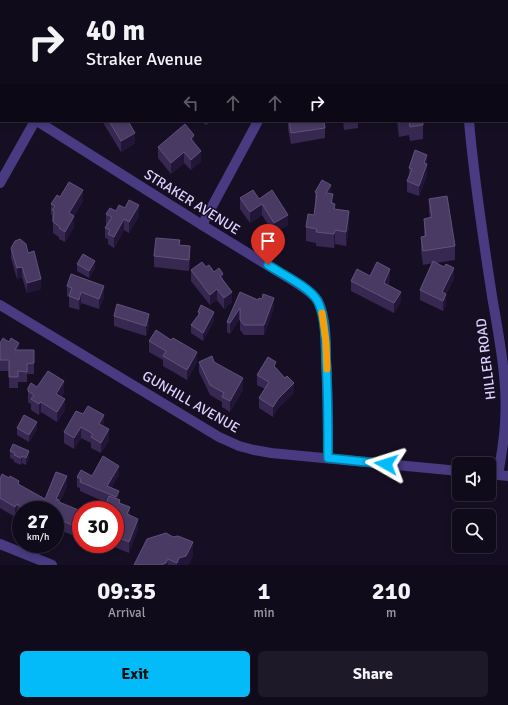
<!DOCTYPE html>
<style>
body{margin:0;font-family:Signika,sans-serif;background:#1e1928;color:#f1f3f6;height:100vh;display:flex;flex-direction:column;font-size:15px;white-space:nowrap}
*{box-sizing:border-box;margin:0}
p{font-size:13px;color:#9c9ba3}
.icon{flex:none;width:22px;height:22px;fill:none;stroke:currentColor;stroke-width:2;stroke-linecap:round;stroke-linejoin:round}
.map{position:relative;height:565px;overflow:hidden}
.panel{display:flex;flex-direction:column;background:#100b1b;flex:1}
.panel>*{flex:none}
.guide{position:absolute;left:0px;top:0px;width:508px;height:122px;box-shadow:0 2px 6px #0003,0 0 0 1px #302b3a;background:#100b1b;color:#f1f3f6;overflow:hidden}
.buttons{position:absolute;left:452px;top:457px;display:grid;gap:8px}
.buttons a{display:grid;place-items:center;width:44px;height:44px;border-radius:6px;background:#100b1b;box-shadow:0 2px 6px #0003,0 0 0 1px #302b3a;font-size:20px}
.speed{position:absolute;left:12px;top:501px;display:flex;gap:8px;font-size:20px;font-weight:700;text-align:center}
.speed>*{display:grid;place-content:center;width:52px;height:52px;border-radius:50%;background:#100b1b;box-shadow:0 2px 6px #0003,0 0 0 1px #302b3a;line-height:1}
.speed small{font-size:10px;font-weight:400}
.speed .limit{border:6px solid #d22;background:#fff;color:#111}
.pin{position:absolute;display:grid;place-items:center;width:34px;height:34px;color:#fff;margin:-41px -17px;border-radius:50% 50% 50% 0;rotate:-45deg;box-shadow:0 0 4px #0007}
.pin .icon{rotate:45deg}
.me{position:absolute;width:44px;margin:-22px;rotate:276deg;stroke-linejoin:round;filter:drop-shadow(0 0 3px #0008)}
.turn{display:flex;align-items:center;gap:14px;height:84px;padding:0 20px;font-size:18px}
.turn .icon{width:52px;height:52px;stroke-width:2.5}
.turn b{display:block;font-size:28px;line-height:34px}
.lanes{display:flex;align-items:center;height:38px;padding:0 20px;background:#0003;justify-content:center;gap:20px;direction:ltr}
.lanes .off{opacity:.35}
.eta{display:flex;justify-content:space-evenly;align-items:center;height:68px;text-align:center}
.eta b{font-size:24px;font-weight:800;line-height:28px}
.button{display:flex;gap:8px;margin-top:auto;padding:8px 20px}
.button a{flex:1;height:46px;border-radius:6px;background:#04bbf9;color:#111;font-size:16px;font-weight:800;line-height:46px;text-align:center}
.button a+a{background:#1e1928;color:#f1f3f6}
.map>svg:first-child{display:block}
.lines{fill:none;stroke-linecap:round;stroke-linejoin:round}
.minor{stroke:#483b82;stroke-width:10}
.wall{fill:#372852}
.shaded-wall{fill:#221638}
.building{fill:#493a64;stroke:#60527c}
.route-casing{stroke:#037aa2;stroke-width:10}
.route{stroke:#04bbf9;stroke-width:7}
.slow{stroke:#f59e0b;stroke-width:7}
.labels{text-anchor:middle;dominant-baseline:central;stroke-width:3;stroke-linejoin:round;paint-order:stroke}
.street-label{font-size:14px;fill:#ded3fe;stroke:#160f24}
</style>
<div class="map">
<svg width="508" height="565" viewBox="0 0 508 565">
<rect width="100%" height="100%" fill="#160f24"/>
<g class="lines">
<!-- minor -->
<g class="minor">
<polyline points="456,0 456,1"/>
<polyline points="107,1 108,0"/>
<polyline points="507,34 508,34"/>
<polyline points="0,99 1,99"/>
<path d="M 37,121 L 202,225 L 295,282 C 302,287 313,293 318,301 C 326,316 326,343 326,359 C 328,392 328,425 328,458"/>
<path d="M 469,121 C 474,180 483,238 492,296 C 499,338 508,381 505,423 C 504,441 501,458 498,475"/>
<polyline points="0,183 35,121"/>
<polyline points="202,225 258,121"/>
<polyline points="0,305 219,437 239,446 254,450 271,453 459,471"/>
<polyline points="489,474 508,476"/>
<polyline points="0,544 52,565"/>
</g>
</g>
<!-- wall -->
<g class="wall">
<polygon points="7,0 53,0 52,1 7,1"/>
<rect x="156" y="0" width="26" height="1"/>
<polygon points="324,0 358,0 358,1 325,1"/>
<polygon points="391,0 417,0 417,1 392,1"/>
<polygon points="1,18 1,43 0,42 0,19"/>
<polygon points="102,121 128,121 135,143 121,152"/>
<polygon points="199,121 209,121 207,125"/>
<polygon points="288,121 324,121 325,128 325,138 291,144 288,129"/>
<polygon points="343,121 358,121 358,128 344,130"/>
<polygon points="397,121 423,121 423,139 410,141 409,135 399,137"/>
<polygon points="194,143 201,161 191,170 184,163 171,174 158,158 158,147"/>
<polygon points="427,155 427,175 419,196 407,192 407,181 409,176 409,168"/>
<polygon points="315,192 331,194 333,203 335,209 349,225 346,246 335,244 334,248 316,246 316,243 306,241 306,227 314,215 315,206"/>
<polygon points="60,197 83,201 74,216 74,227 65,242 59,239 59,237 53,233 53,221 52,221 52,215 51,215 51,204"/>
<polygon points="240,198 259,199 288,225 274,234 262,215 250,223 240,209"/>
<polygon points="429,199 455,246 455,260 436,263 454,278 446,294 446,305 443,311 420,300 420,290 433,263 423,265 421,251 421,237 424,236 424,219 430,218 429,212"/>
<polygon points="116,211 139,216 129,233 124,230 114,248 108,244 108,239 105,238 105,228 107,225 106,225 106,214"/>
<polygon points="180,245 190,257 189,271 154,267 154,256"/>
<polygon points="11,248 28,253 41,289 27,293 22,277 17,279 11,258"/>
<polygon points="77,264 95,268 89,278 77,271"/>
<polygon points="206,267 214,272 223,280 232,302 224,309 217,300 210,305 191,281 191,270"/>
<polygon points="370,276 390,279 388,285 401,301 394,313 351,291 351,281"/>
<polygon points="67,286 104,297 99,309 81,303 79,310 69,307 69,297 67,296"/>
<polygon points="274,308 264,335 244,335 240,330 240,318 230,334 227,332 227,322"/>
<polygon points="198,312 214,320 203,341 191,333 191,325 198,316"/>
<polygon points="114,316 149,324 146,336 114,326"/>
<polygon points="171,340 197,362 187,380 163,366 163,360 149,352 149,341"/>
<polygon points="0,343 19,350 34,350 34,374 27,374 27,382 18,382 18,388 9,388 9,371 0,371"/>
<polygon points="199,362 214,362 243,389 230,412 222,407 222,402 210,395 199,372"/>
<polygon points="276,368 294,393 278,408 273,417 259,408 259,398 265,389 257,385 257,375"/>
<polygon points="37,387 64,392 61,397 65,410 57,422 41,412 39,415 31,410 31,404 28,402 28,388"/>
<polygon points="83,414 104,426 109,440 101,453 91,448 91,443 81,438 74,449 64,443 64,432"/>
<polygon points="17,428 37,429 29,442 17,435"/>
<polygon points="10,451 29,458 26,465 22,463 21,465 14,462 14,460 10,458"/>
<polygon points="119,475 111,487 119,500 120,503 130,515 138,529 129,553 114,547 114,544 115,544 115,510 107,503 80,491 80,488 77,487 77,477 92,476"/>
<polygon points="0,479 19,485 45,499 67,486 59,503 81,511 77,537 55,528 55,510 21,510 21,517 17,515 15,517 0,508"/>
<polygon points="147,539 193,556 188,565 134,565"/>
</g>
<!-- shaded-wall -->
<g class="shaded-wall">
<polygon points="47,0 53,0 52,1 46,1"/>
<polygon points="347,0 358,0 358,1 346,1"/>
<polygon points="407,0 417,0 417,1 405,1"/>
<polygon points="496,0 508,0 508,3 507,3 507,1 496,1"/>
<polygon points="135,133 135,143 121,152 121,141"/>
<polygon points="194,135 194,146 191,139"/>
<polygon points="201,151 201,161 191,170 191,160"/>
<polygon points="184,152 184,163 171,174 171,163"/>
<polygon points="427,155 427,175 419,196 419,186 424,163"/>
<polygon points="331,185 331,199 326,193"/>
<polygon points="83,190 83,201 69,224 69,213"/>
<polygon points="262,204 262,215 250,223 250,212"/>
<polygon points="139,205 139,216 129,233 129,222"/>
<polygon points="349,211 349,225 346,246 346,232"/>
<polygon points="288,215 288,225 274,234 274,223"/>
<polygon points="74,216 74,227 65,242 65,232"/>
<polygon points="124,219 124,230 114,248 114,237"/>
<polygon points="335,230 335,244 334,248 334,234"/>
<polygon points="190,246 190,257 189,271 189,260"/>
<polygon points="95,261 95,268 89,278 89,271"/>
<polygon points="22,267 22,277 17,279 17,268"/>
<polygon points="454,268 454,278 444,297 446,294 446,305 443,311 443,301 442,292"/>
<polygon points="390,269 390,279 384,293 384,283"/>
<polygon points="223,274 223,284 220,276"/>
<polygon points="41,279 41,289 27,293 27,283"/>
<polygon points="104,286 104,297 99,309 99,299"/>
<polygon points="217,289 217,300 210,305 210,295"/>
<polygon points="81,292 81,303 79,310 79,300"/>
<polygon points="232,292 232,302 224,309 224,298"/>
<polygon points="401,292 401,301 394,313 394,303"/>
<polygon points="274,298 274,308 264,335 264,325"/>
<polygon points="240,308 240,318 230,334 230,323"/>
<polygon points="214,312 214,320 203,341 203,333"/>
<polygon points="149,314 149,324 146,336 146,326"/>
<polygon points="19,343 19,354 15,350"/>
<polygon points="197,352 197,362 187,380 187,370"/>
<polygon points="243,378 243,389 230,412 230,401"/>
<polygon points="64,381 64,392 56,404 56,394"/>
<polygon points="294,383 294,393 278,408 273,417 273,407 278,399"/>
<polygon points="65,399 65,410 57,422 57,412"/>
<polygon points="41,402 41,412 39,415 39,404"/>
<polygon points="104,415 104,426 99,434 99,424"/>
<polygon points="37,422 37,429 29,442 29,435"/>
<polygon points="81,427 81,438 74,449 74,438"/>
<polygon points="109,429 109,440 101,453 101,443"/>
<polygon points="29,451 29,458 26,465 26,458"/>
<polygon points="22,456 22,463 21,465 21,458"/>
<polygon points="119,466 119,475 108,494 107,486"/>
<polygon points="67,476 67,486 59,502 59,511 56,499"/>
<polygon points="119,491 119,500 116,507 116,497"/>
<polygon points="30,503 30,510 26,510"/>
<polygon points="17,504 17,515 15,517 15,507"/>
<polygon points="130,507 130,518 127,514"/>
<polygon points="81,517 81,528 77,537 77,527"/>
<polygon points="138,519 138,529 129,553 129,542"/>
<polygon points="193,542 193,556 188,565 177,565 177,563 179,558"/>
<polygon points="168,559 168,565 161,565"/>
</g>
<!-- building -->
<g class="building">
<polygon points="12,0 47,0 46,1 14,1"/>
<rect x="160" y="0" width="15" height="1"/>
<polygon points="209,0 218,0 218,1 208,1"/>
<polygon points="278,0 304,0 302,1 277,1"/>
<polygon points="333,0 347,0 346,1 334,1"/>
<polygon points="399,0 407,0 405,1 400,1"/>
<polygon points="1,18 1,30 0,28 0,19"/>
<polygon points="109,121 128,121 135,133 121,141"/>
<polygon points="289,121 324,121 325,128 291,133"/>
<polygon points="399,121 423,121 423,125 410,127 409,121 399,123"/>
<polygon points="185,124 194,135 191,139 201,151 191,160 184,152 171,163 158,147"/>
<polygon points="415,150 427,155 424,163 427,164 419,186 407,181 412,169 409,168"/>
<polygon points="322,180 331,185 326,193 333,194 331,203 335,204 334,209 349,211 346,232 335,230 334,234 316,232 317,229 306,227 308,214 314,215 317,193 315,192"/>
<polygon points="69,182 83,190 69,213 74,216 65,232 59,228 60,227 53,222 54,211 52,210 55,206 51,204 57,195 60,197"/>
<polygon points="253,190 259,199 272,190 288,215 274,223 262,204 250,212 240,198"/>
<polygon points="447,196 455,246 423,251 421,237 426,236 424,219 432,217 429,199"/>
<polygon points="129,200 139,205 129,222 124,219 114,237 108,234 110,230 105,228 112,217 106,214 110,208 116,211 119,205 125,208"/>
<polygon points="156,238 180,240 179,245 190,246 189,260 154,256"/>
<polygon points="20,239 26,244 28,253 34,251 41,279 27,283 22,267 17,268 11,248 15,241"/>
<polygon points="83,254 95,261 89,271 77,264"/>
<polygon points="433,261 444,267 446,264 454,268 442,292 446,294 443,301 420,290"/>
<polygon points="202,262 206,267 209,265 214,272 219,268 223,274 220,276 232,292 224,298 217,289 210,295 191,270"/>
<polygon points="377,262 390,269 384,283 401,292 394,303 351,281 357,269 370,276"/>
<polygon points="71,274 104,286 99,299 81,292 79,300 69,296 72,288 67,286"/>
<polygon points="240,292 258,300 259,298 262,299 263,294 274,298 264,325 244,325 240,320 240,308 230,323 227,322"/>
<polygon points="117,304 149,314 146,326 114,316"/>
<polygon points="201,305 214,312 203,333 191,325 200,313 198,312"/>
<polygon points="156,330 171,340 173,338 197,352 187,370 163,356 166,351 149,341"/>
<polygon points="3,338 9,342 11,338 19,343 15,350 34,350 34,363 27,364 27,372 18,371 18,377 9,377 9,360 0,360 0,343"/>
<polygon points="212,356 214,362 243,378 230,401 222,397 224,393 210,385 199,362"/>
<polygon points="268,357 276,362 274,366 285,378 287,376 294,383 278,399 273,407 259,398 269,382 257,375"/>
<polygon points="48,371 64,381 56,394 65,399 57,412 41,402 39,404 31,399 34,395 28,391 28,388 31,383 37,387"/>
<polygon points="88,406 104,415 99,424 109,429 101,443 91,437 93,434 81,427 74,438 64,432 76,411 83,414"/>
<polygon points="24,415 37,422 29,435 17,428"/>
<polygon points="13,444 29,451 26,458 22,456 21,458 14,455 15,453 10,451"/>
<polygon points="103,456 119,466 107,486 119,491 116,497 80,482 81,479 77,477 81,470 92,476"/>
<polygon points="56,472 67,476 56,499 59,500 59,502 81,511 81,517 77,527 55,518 55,510 44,510 44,509 30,503 26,510 17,504 15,507 0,498 0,479 2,474 9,478 10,476 19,481 18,484 45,499"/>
<polygon points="109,496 120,500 119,503 130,507 127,514 138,519 129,542 115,536 115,534 118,528 115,526 115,510 104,510"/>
<polygon points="166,533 173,537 178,536 193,542 186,556 179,558 177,563 168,559 166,563 161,565 134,565 147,539"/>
</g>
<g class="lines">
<!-- route casing -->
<g class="route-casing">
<path id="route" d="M 268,265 C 282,274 309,287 317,300 C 325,313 326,345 326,360 C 328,393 328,425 328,458 L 386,464"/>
</g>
<!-- route -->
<use href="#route" class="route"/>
<!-- slow -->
<polyline class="slow" points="322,313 326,342 327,369"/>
</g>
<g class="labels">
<!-- street labels -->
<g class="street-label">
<text transform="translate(192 202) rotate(32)">STRAKER AVENUE</text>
<text transform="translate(486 359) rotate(-97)">HILLER ROAD</text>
<text transform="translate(191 402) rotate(30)">GUNHILL AVENUE</text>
</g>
</g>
</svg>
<div class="buttons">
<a><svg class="icon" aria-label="sound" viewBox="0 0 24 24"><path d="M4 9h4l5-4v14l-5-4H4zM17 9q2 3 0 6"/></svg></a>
<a><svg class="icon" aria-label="search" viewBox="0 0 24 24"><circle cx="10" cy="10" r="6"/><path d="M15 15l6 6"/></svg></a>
</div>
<div class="speed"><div>27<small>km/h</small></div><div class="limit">30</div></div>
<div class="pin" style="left:268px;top:265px;background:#d93025"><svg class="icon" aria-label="arrive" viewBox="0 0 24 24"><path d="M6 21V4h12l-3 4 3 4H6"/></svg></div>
<svg class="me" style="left:386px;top:464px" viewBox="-20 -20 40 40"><path d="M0-17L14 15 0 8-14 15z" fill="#04bbf9" stroke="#fff" stroke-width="4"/></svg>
<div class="guide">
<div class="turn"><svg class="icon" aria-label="right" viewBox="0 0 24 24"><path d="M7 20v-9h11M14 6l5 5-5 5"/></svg><div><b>40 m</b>Straker Avenue</div></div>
<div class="lanes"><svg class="icon off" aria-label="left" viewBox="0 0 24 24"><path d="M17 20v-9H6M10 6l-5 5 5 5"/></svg><svg class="icon off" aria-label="ahead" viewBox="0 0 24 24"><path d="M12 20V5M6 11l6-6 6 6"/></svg><svg class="icon off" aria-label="ahead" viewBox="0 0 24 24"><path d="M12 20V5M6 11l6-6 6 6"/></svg><svg class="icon" aria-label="right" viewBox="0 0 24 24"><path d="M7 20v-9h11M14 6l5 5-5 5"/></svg></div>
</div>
</div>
<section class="panel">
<div class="eta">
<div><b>09:35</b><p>Arrival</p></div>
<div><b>1</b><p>min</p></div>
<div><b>210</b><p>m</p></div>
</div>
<div class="button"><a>Exit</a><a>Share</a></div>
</section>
